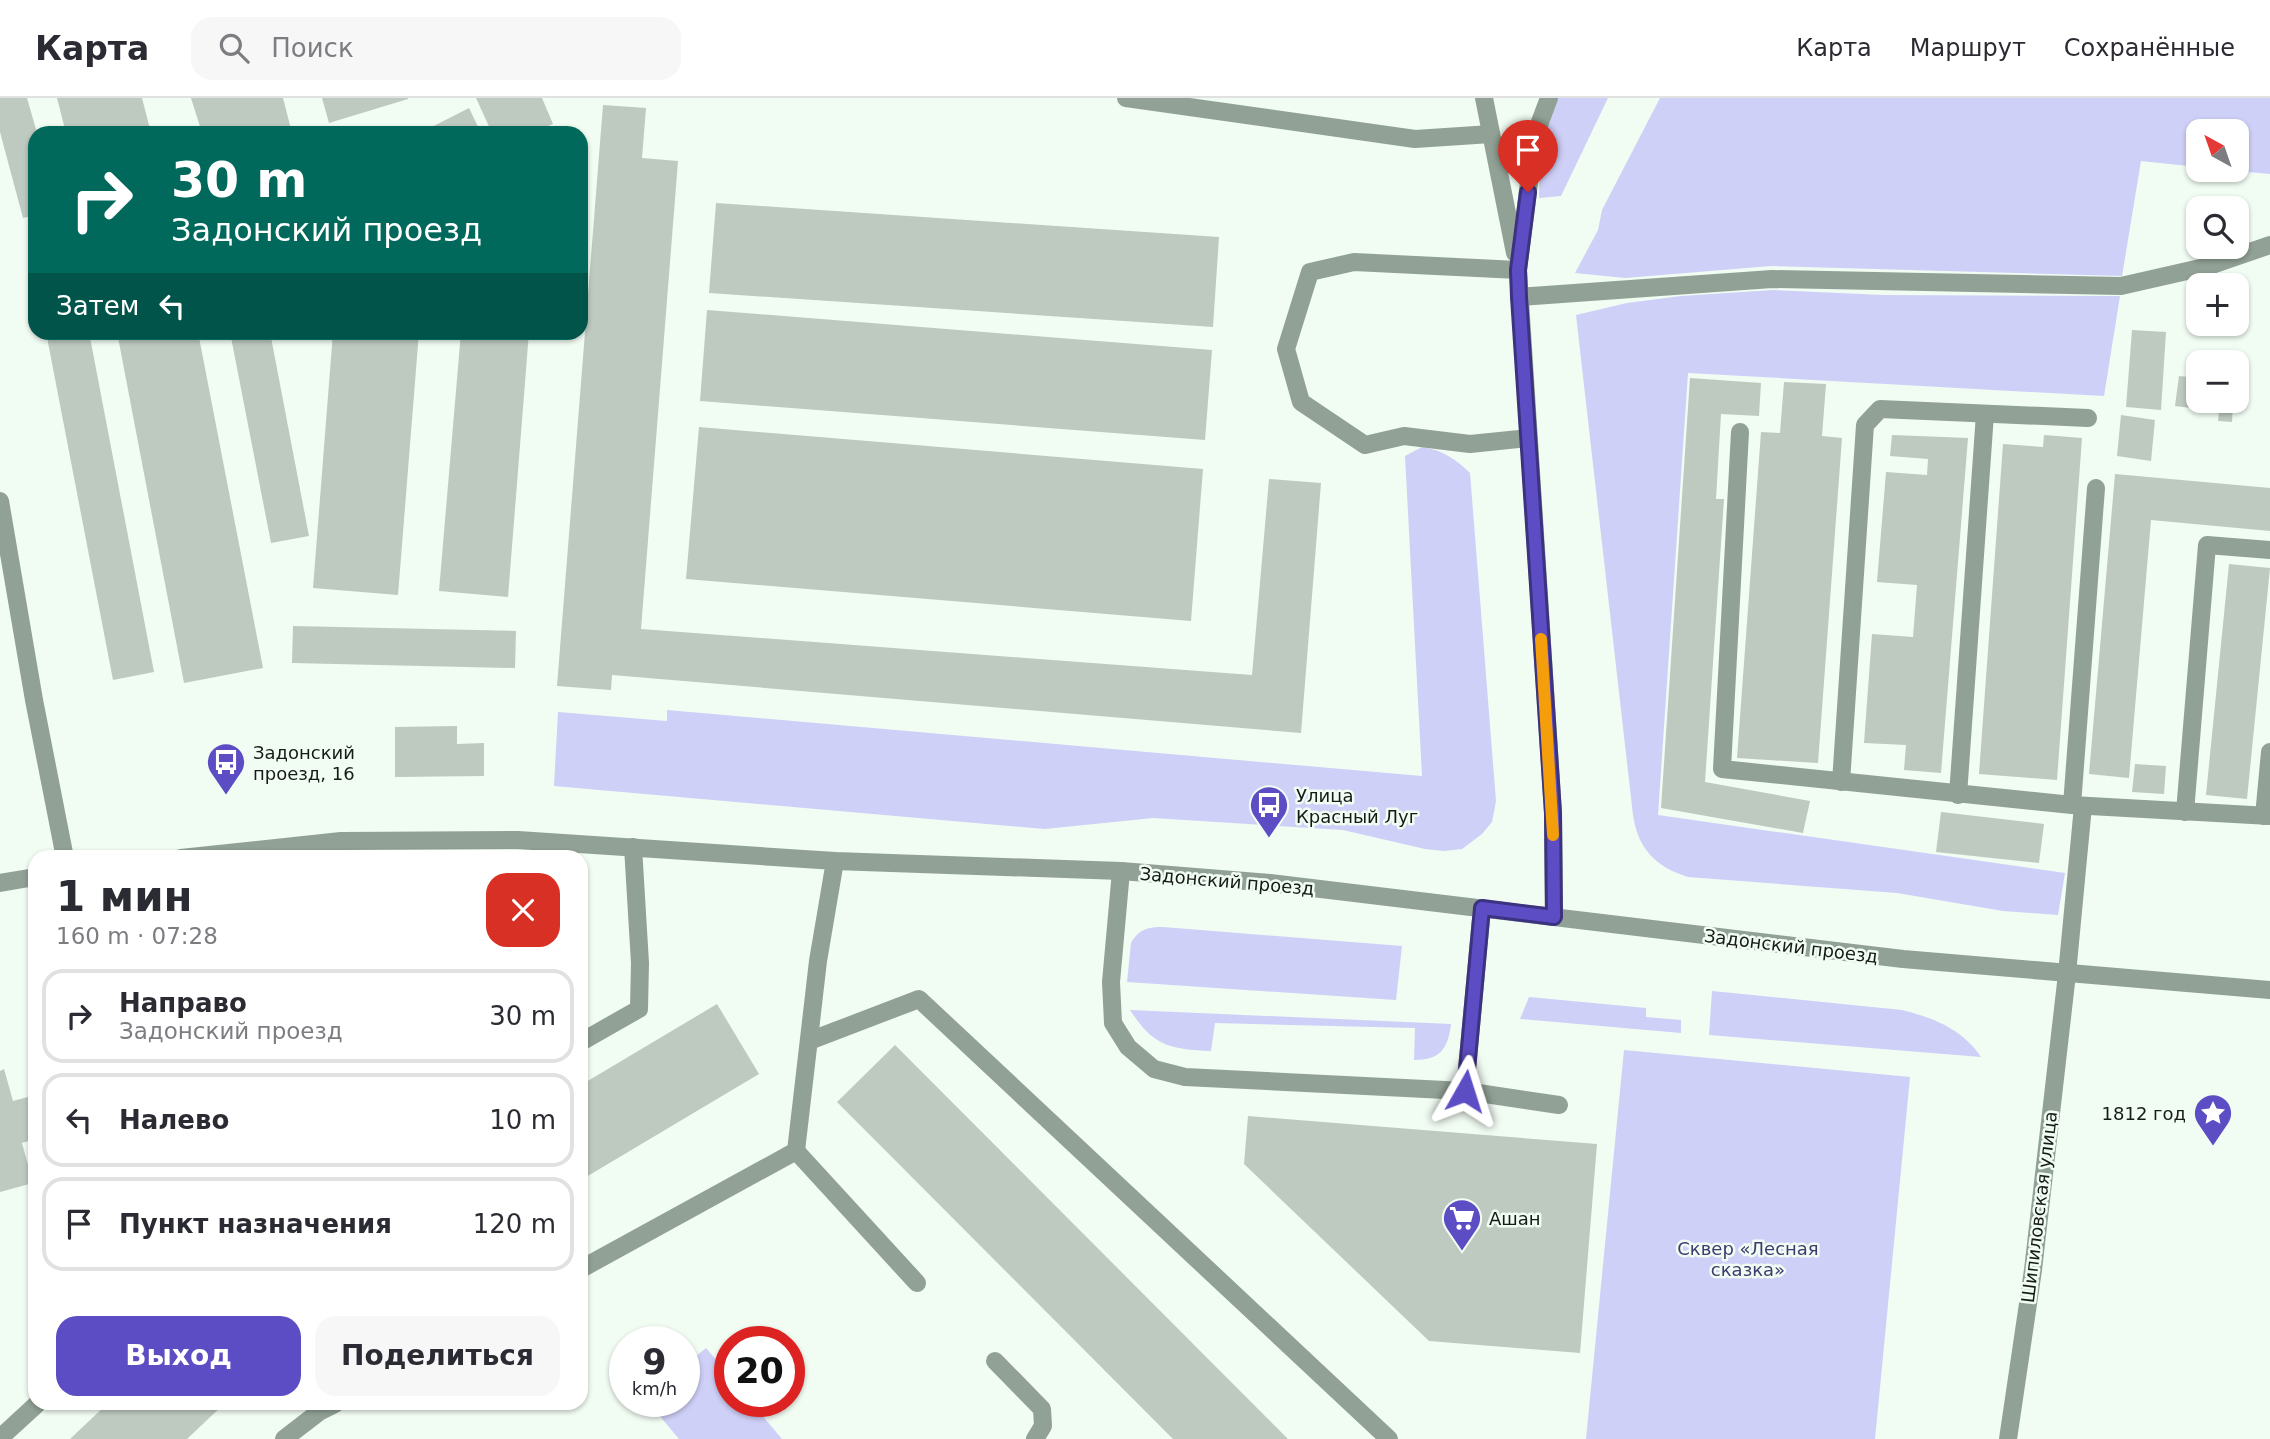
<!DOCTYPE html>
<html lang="ru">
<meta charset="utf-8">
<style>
body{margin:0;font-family:"DejaVu Sans",sans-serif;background:#f7f7f7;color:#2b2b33;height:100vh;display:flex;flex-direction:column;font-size:26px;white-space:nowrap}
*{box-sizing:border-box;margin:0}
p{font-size:23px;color:#7c7c81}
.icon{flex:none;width:38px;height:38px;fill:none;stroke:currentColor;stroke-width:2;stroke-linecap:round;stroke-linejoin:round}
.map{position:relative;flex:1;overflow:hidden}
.details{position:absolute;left:28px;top:752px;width:560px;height:560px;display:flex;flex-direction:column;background:#fff;border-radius:21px;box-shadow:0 2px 5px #0004}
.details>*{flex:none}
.top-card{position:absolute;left:28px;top:28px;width:560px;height:214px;border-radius:21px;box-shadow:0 2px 5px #0004;background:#00695c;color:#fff;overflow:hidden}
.needle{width:46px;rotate:320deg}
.buttons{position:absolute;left:2186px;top:21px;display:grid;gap:14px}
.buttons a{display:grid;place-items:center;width:63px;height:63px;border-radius:14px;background:#fff;box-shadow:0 2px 5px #0004;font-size:35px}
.speed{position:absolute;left:609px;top:1228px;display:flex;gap:14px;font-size:35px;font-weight:700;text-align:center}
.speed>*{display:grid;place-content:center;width:91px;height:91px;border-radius:50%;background:#fff;box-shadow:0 2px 5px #0004;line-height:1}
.speed small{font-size:18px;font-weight:400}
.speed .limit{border:10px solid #d22;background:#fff;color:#111}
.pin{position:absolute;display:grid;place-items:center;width:60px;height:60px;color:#fff;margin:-72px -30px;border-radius:50% 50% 50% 0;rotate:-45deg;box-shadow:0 0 7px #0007}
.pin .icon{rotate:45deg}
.me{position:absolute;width:77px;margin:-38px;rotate:6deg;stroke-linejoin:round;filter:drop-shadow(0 0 5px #0008)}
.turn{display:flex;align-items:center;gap:24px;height:147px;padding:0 28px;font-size:32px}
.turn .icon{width:91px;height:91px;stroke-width:2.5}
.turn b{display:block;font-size:49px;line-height:60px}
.then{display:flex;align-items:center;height:66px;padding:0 28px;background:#0003;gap:14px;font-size:26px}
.round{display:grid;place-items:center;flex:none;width:74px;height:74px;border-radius:21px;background:#f7f7f7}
.summary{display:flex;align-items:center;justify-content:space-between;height:119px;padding:0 28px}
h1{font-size:42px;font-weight:800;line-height:52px}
.cta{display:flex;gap:14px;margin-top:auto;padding:14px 28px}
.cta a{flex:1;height:80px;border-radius:21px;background:#5d4dc5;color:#fff;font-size:28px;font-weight:800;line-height:80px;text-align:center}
.cta a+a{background:#f7f7f7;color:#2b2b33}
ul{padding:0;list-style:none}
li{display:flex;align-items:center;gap:21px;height:94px;margin:0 14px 10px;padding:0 14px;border:4px solid #e1e1e2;border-radius:21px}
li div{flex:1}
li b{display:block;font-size:26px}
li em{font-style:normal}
header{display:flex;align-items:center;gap:42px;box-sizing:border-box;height:98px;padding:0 35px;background:#fff;border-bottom:2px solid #e1e1e2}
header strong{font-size:33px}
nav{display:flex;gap:38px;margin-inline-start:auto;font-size:24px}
.search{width:490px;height:63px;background:#f7f7f7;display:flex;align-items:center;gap:18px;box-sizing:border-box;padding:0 24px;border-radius:21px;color:#7c7c81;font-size:26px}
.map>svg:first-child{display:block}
.green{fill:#cfd0f7}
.building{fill:#bec9c0}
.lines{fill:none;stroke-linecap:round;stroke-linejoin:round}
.service{stroke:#91a195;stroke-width:18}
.tertiary{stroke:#91a195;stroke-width:18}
.route-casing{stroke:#3c3280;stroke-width:18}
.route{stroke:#5d4dc5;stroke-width:12}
.slow{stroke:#f59e0b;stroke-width:12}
.labels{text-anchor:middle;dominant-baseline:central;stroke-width:5;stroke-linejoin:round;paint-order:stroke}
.poi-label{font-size:18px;fill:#171b18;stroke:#f1fcf3;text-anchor:start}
.street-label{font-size:18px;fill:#171b18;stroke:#f1fcf3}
.park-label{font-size:18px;fill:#3e3b6f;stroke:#f1fcf3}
</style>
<header>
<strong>Карта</strong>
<div class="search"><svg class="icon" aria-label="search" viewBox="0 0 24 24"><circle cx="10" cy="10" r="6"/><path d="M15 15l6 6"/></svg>Поиск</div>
<nav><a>Карта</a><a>Маршрут</a><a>Сохранённые</a></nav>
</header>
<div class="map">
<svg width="2270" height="1341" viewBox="0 0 2270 1341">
<rect width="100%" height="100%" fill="#f1fcf3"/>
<!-- green -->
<g class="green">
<polygon points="1555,0 1608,0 1561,98 1539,100 1540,56"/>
<polygon points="1660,0 2270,0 2270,76 2226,72 2236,72 2236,33 2198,33 2198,69 2141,63 2122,178 1771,168 1625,180 1575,175 1598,132 1602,112"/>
<path d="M 1773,192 L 1883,197 L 2120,198 L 2104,298 L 1688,275 L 1658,717 L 2065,775 L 2058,817 L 2003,813 L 1897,795 L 1688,779 C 1656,769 1638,751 1633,717 L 1576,217 L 1627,205 L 1681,198 Z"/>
<path d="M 1422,349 C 1442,352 1456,361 1470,375 L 1496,703 L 1492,724 L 1482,736 L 1462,751 L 1444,753 L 1425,751 L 1343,732 L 1153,720 L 1045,731 L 554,688 L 558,614 L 667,623 L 667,612 L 1422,678 L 1405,358 Z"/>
<path d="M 1163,829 L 1402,848 L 1396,902 L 1127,884 L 1131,845 C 1139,831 1148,829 1163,829 Z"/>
<path d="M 1712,893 L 1902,912 C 1934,920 1962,931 1981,959 L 1709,937 Z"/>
<polygon points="1529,899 1646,910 1646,919 1681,922 1681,935 1520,921"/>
<path d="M 1130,912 L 1451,926 C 1448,951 1440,962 1414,962 L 1415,930 L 1215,925 L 1211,953 C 1170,951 1154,949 1130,912 Z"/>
<polygon points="1624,952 1910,979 1875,1341 1586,1341"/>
<polygon points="706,1250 730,1278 730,1304 751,1304 782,1341 679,1341 648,1304 684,1304 684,1268"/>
</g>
<!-- building -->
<g class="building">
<polygon points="0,0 27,0 37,35 35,35 35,117 23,120 0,34"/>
<polygon points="57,0 142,0 151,35 66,35"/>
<polygon points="191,0 283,0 292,35 202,35"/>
<polygon points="322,0 408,0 408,1 329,25"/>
<polygon points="476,0 542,0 553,26 531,35 492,35"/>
<polygon points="603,7 646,10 642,60 678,63 641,531 1252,577 1269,381 1321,385 1301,635 612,577 611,592 557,588"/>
<polygon points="469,10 481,35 420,35"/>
<polygon points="716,105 1219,139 1213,229 709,195"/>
<polygon points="707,212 1212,252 1205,342 700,303"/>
<polygon points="2132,232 2166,234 2161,312 2126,309"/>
<polygon points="46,234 89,234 154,574 113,582"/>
<polygon points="117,234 198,234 263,570 184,585"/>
<polygon points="230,234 270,234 309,438 271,445"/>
<polygon points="333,234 419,234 398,497 313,490"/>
<polygon points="461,234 529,234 508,499 439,493"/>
<polygon points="2179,278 2198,280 2198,303 2208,303 2207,312 2175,308"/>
<polygon points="1690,280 1761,285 1759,318 1721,316 1716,401 1724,401 1705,684 1810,703 1803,735 1661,710"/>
<polygon points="1784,284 1826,286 1822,338 1842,340 1818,665 1737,660 1761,334 1780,335"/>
<polygon points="2220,303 2233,303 2232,324 2218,323"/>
<polygon points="2121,317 2155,322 2151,363 2117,358"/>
<polygon points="699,329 1203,371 1191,523 686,481"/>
<polygon points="1892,337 1968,340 1941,675 1904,672 1906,647 1864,645 1872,536 1913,539 1917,487 1877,484 1886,374 1927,377 1928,361 1890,358"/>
<polygon points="2044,337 2082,340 2057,682 1979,676 2003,346 2043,349"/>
<polygon points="2115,376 2270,390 2270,433 2151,422 2129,680 2089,676"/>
<polygon points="2229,466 2270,470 2247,701 2206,697"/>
<polygon points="293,528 516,533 515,570 292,565"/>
<polygon points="457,628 457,646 484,645 484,678 395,679 395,629"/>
<polygon points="2135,666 2166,668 2164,696 2132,694"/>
<polygon points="1941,714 2044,726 2039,765 1936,754"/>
<polygon points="717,906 759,976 581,1082 581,987"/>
<polygon points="895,947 1288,1341 1173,1341 837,1004"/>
<polygon points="4,971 13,1003 35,997 35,1041 22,1045 33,1085 0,1094 0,973"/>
<polygon points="1248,1018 1597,1046 1580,1255 1429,1243 1244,1066"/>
<polygon points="107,1306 224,1306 187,1341 70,1341"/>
</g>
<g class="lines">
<!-- service -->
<g class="service">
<polyline points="1126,0 1415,41 1491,36"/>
<polyline points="1518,172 1354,164 1310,174 1286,251 1301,304 1365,347 1404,338 1470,346 1528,340"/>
<polyline points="1519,199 1772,181 2121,188 2209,168 2270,147"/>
<polyline points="1740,334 1722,671 2072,707 2270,718"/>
<polyline points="1841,684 1865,327 1880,311 2088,320"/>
<polyline points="1958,697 1985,316"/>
<polyline points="2072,707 2096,390"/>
<polyline points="2185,714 2207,447 2270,452"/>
<polyline points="2264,718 2270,654"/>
<polyline points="1121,773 1111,884 1113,925 1128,949 1154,971 1185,979 1465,993 1559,1007"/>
<polyline points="2067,876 2083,708"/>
<polyline points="809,943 919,901 1389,1341"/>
<polyline points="581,944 639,911 640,865 633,749"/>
<polyline points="1465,993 1482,810"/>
<polyline points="796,1053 917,1185"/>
<polyline points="581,1171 796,1053 818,863 835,763"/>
<polyline points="995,1263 1042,1311 1043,1328 1035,1341"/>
<polyline points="0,1340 37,1306"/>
<polyline points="284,1341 319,1314 335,1306"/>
</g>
<!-- tertiary -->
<g class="tertiary">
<polyline points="1484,0 1515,155"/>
<polyline points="1549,0 1540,24 1531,69 1518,172 1553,715 1554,819"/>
<polyline points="0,403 34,602 65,760"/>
<polyline points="181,760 341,743 518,742 835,763 1121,773 1270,785 1903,861 2270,892"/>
<polyline points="0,785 35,779"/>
<polyline points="2008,1341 2033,1172 2067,876"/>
</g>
</g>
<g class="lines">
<!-- route casing -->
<g class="route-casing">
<polyline id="route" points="1465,993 1482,810 1554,819 1553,715 1519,199 1518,172 1528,94"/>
</g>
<!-- route -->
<use href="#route" class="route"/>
<!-- slow -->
<polyline class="slow" points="1541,541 1553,737"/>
</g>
<!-- icons -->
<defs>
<g id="bus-pin" transform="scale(2.0125)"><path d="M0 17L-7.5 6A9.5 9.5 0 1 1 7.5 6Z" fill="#5d4dc5" stroke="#f1fcf3"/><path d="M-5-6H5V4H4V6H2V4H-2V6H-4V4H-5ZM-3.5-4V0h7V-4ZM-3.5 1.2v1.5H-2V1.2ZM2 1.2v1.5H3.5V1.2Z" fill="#fff"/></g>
<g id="sight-pin" transform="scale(2.0125)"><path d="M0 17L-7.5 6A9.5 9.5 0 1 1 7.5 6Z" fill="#5d4dc5" stroke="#f1fcf3"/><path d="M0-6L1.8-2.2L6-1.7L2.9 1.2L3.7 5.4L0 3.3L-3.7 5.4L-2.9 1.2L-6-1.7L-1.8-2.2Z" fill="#fff"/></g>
<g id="supermarket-pin" transform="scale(2.0125)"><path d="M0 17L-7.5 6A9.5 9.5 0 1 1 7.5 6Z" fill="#5d4dc5" stroke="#f1fcf3"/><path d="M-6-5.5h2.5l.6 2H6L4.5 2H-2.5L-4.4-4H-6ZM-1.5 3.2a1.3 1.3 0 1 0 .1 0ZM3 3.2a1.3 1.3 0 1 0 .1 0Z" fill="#fff"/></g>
</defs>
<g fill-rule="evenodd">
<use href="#bus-pin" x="226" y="664"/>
<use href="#bus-pin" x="1269" y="707"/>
<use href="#sight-pin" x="2213" y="1015"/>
<use href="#supermarket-pin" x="1462" y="1120"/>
</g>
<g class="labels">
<!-- poi labels -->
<g class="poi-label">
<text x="253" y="654">Задонский<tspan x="253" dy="21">проезд, 16</tspan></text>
<text x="1296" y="697">Улица<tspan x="1296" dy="21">Красный Луг</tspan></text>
<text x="2186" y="1015" text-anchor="end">1812 год</text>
<text x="1489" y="1120">Ашан</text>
</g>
<!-- street labels -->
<g class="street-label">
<text transform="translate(1227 783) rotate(5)">Задонский проезд</text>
<text transform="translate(1791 848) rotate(7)">Задонский проезд</text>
<text transform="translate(2039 1109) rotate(-83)">Шипиловская улица</text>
</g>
<!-- park labels -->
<g class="park-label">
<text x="1748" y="1150">Сквер «Лесная<tspan x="1748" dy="21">сказка»</tspan></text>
</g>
</g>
</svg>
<div class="buttons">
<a><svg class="needle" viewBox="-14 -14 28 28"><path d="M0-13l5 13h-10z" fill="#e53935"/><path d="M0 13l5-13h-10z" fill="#7c7c81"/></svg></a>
<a><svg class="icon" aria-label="search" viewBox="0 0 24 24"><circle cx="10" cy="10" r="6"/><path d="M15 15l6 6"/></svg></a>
<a>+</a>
<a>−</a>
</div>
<div class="speed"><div>9<small>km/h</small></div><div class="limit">20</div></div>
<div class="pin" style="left:1528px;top:94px;background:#d93025"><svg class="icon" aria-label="arrive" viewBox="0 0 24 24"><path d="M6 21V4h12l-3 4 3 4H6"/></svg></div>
<svg class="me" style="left:1465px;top:993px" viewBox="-20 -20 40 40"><path d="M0-17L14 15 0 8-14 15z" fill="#5d4dc5" stroke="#fff" stroke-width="4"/></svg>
<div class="top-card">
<div class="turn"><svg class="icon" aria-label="right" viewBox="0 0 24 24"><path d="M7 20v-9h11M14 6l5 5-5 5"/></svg><div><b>30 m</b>Задонский проезд</div></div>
<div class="then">Затем<svg class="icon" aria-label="left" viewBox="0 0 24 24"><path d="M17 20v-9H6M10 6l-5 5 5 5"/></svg></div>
</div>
<section class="details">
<div class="summary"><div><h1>1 мин</h1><p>160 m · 07:28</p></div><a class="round" style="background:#d93025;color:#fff"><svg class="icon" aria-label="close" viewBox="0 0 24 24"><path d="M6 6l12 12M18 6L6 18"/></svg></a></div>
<ul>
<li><svg class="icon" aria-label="right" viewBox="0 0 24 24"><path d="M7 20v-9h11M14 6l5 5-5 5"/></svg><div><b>Направо</b><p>Задонский проезд</p></div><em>30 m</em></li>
<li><svg class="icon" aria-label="left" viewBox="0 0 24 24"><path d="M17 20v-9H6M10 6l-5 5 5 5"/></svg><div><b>Налево</b></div><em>10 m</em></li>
<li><svg class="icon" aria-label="arrive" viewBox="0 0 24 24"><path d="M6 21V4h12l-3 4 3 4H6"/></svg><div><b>Пункт назначения</b></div><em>120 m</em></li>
</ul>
<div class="cta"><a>Выход</a><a>Поделиться</a></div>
</section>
</div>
